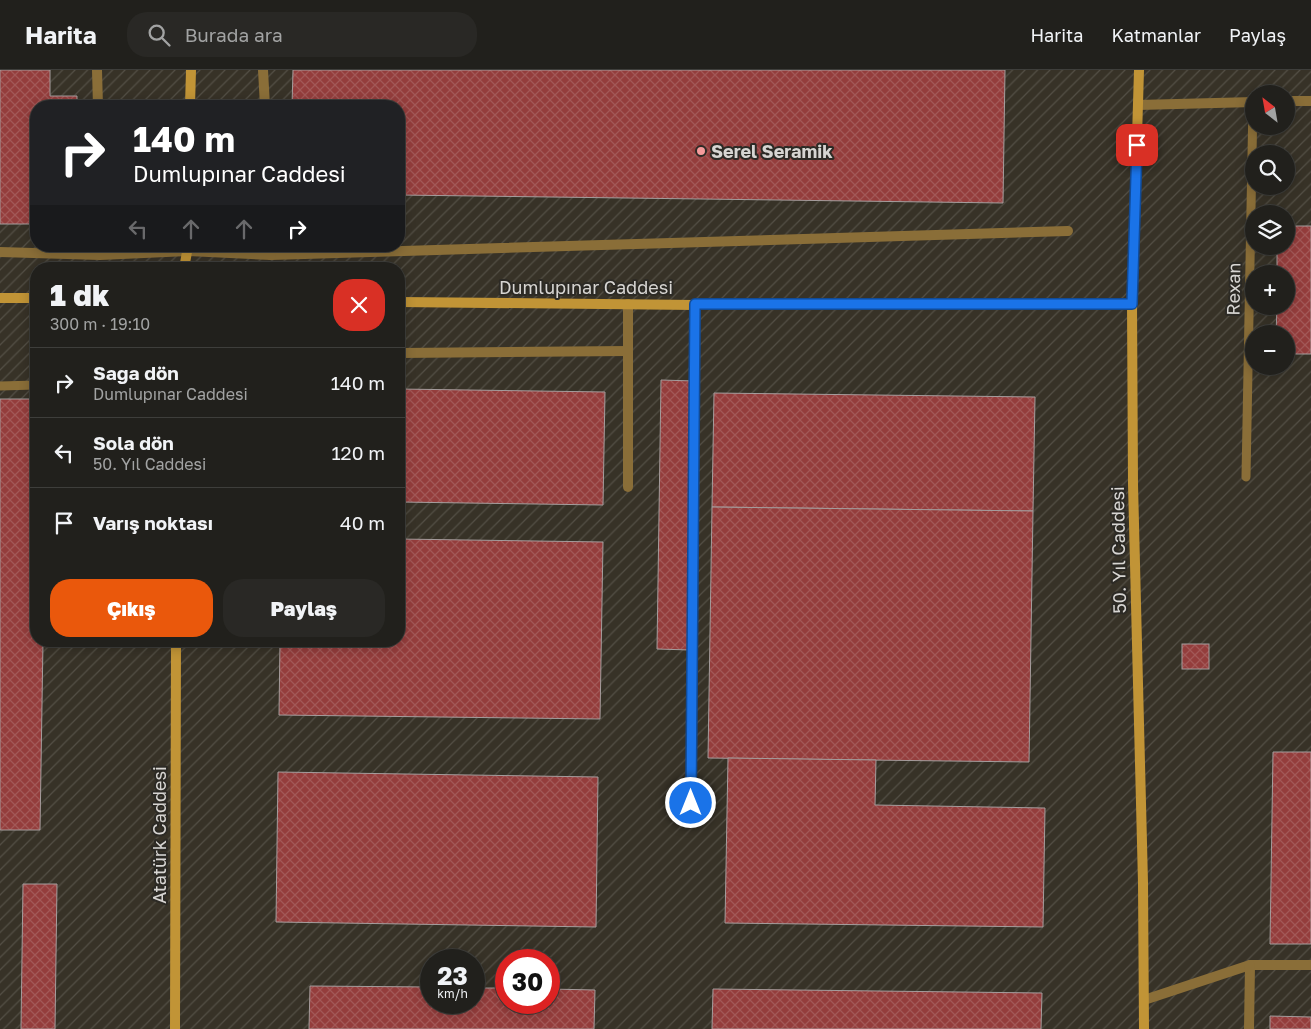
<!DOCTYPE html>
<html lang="tr">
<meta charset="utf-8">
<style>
body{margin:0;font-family:"Golos Text",sans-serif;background:#292825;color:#f1f3f6;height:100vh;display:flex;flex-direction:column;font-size:19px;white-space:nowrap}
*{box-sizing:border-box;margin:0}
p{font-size:16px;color:#a2a3a3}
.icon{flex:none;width:28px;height:28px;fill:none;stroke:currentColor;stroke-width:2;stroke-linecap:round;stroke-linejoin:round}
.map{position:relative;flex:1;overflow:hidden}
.side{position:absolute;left:30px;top:192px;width:375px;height:385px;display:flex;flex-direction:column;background:#21201c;border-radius:20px;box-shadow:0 2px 12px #0003,0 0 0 1px #3e3e3b}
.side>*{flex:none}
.banner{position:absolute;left:30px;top:30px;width:375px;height:152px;border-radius:20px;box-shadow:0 2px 12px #0003,0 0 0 1px #3e3e3b;background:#202124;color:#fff;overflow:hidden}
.needle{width:32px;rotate:329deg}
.buttons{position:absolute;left:1245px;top:15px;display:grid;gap:10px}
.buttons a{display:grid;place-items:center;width:50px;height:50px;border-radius:50%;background:#21201c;box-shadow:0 2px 12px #0003,0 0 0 1px #3e3e3b;font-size:25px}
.speed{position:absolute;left:420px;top:879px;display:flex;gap:10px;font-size:25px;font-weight:700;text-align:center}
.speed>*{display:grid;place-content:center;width:65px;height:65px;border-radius:50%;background:#21201c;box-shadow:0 2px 12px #0003,0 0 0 1px #3e3e3b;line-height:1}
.speed small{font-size:12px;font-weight:400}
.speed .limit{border:8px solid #d22;background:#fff;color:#111}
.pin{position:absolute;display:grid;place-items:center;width:42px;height:42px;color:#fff;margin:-21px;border-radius:10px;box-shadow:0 2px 8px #0006}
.me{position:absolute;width:55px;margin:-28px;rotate:0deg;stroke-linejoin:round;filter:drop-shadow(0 0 4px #0008)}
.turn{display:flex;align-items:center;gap:18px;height:105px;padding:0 20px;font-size:22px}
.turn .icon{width:65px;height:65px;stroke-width:2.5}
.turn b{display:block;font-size:35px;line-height:42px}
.lanes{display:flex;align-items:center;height:48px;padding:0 20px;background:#0003;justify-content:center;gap:25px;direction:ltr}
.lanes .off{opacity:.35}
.round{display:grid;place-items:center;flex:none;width:52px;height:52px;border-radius:20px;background:#292825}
.overview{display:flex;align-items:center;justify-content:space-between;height:85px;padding:0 20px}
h1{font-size:30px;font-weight:800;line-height:38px}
.cta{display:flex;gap:10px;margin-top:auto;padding:10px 20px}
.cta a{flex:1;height:58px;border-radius:20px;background:#ea580c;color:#fff;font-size:20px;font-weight:800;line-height:58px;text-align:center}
.cta a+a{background:#292825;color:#f1f3f6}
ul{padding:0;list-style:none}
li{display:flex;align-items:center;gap:15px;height:70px;padding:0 20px;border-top:1px solid #3e3e3b}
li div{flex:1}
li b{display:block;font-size:19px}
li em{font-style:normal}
header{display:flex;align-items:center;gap:30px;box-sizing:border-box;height:70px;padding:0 25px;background:#21201c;border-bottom:1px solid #3e3e3b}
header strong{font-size:24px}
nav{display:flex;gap:28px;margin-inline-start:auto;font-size:18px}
.search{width:350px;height:45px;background:#292825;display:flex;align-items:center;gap:12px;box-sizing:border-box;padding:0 18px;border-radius:20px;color:#a2a3a3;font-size:19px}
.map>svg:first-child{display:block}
.industrial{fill:url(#industrial-furrows);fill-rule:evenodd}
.building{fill:url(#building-cross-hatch);stroke:#a59d9d}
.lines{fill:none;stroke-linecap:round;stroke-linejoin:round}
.lane{stroke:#8a6e38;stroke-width:9}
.street{stroke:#8a6e38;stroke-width:10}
.secondary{stroke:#c19436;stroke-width:10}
.route-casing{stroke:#114b97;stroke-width:12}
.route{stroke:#1a73e8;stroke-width:9}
.poi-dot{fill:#f59b9c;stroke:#2c2a25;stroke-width:2}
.labels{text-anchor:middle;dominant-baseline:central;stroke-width:4;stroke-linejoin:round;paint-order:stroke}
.poi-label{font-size:18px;font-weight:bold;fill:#d7d5d2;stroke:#2c2a25;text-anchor:start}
.street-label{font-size:18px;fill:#d7d5d2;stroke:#2c2a25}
</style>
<header>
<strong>Harita</strong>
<div class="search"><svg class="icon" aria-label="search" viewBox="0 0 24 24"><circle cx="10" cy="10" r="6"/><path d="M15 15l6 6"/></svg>Burada ara</div>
<nav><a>Harita</a><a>Katmanlar</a><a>Paylaş</a></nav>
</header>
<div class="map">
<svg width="1311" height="959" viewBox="0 0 1311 959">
<defs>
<pattern id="industrial-furrows" width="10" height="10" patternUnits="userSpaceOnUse" patternTransform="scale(1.25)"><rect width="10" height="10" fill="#373227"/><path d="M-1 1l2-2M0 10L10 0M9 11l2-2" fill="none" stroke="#534f45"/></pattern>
<pattern id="building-cross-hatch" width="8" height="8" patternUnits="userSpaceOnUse" patternTransform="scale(1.25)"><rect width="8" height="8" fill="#943d3c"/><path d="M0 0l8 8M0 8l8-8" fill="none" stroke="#a25857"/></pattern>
</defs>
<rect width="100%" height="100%" fill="#2c2a25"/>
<!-- industrial -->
<path class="industrial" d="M 0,0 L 1311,0 L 1311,959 L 0,959 ZM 1254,24 L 1286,24 L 1286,56 L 1254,56 ZM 36,36 L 399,36 L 399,176 L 36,176 ZM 1254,84 L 1286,84 L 1286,116 L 1254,116 ZM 1254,144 L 1286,144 L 1286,176 L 1254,176 ZM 36,199 L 399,199 L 399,571 L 36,571 ZM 1254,204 L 1286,204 L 1286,236 L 1254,236 ZM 1254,264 L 1286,264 L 1286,296 L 1254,296 ZM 431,890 L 474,890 L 474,932 L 431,932 ZM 506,890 L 549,890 L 549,932 L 506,932 Z"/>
<!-- building -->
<g class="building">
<polygon points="0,0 50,0 50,26 77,26 77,36 36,36 36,154 0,154"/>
<polygon points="293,0 1005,0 1003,133 399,125 399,36 292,36"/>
<polygon points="1286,156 1311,156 1311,284 1286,284 1286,264 1276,264 1277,236 1286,236 1286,204 1277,204 1277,176 1286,176"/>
<polygon points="661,310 694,311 690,580 657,579"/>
<polygon points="399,319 605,322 603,435 399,432"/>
<polygon points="714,323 1035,327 1033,441 712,437"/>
<polygon points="0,329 36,329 36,571 43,571 40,760 0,760"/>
<polygon points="712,437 1033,441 1029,692 708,688"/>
<polygon points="399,469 603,472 600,649 279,645 280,571 399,571"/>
<rect x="1182" y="574" width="27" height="25"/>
<polygon points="1273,682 1311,682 1311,874 1270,874"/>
<polygon points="728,688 876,690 875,735 1045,738 1043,857 725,853"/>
<polygon points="278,702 598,707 596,857 276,852"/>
<polygon points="23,814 57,814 55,959 21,959"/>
<polygon points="310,916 431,917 431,932 474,932 474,918 506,918 506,932 549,932 549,919 595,920 594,959 309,959"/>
<polygon points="713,919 1042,923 1041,959 712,959"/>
<polygon points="1270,946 1311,947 1311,959 1270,959"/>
</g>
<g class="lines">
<!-- lane -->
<g class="lane">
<polyline points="0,316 36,315"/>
<polyline points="1246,407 1253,32"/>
</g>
<!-- street -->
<g class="street">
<polyline points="97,0 98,36"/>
<polyline points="263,0 265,36"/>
<polyline points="1286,31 1311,31"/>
<polyline points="1138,35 1254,32"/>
<polyline points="270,176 271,185 1068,161"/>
<polyline points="0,182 100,185 188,181 271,185"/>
<polyline points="399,283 628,281"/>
<polyline points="628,417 628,234"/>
<polyline points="691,733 695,235"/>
<polyline points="1144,930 1250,895 1311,895"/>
<polyline points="1249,959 1250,895"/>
</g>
<!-- secondary -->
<g class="secondary">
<polyline points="1139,0 1132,234 1133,414 1143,813 1144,959"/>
<polyline points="190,36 191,0"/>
<polyline points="184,199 188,176"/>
<polyline points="0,228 36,228"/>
<polyline points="399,232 695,235 1132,234"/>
<polyline points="175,959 176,571"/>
</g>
</g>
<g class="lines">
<!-- route casing -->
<g class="route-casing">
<polyline id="route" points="691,733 695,234 1132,234 1137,75"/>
</g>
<!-- route -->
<use href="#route" class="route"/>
</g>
<!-- markers -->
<circle class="poi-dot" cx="701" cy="81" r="5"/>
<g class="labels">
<!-- poi labels -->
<g class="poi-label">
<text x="711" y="81">Serel Seramik</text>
</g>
<!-- street labels -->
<g class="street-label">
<text x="586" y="217">Dumlupınar Caddesi</text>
<text transform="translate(1233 219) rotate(-89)">Rexan</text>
<text transform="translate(1118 480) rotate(-91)">50. Yıl Caddesi</text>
<text transform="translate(159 765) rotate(-90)">Atatürk Caddesi</text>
</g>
</g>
</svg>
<div class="buttons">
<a><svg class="needle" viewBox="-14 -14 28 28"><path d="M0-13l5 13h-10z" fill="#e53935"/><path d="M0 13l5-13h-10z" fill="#a2a3a3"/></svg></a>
<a><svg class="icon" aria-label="search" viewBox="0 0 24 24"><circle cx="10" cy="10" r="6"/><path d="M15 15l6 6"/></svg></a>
<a><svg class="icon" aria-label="layers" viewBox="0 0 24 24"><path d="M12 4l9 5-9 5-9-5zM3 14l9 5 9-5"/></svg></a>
<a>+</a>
<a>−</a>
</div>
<div class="speed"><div>23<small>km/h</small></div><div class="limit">30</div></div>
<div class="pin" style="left:1137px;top:75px;background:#d93025"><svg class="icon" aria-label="arrive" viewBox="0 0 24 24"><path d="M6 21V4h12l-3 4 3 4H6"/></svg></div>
<svg class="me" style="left:691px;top:733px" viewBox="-20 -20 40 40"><circle r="17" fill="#1a73e8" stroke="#fff" stroke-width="3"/><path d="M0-11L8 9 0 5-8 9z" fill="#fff"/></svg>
<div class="banner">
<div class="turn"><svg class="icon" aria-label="right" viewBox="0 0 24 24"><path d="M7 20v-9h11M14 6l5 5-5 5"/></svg><div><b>140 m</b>Dumlupınar Caddesi</div></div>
<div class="lanes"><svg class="icon off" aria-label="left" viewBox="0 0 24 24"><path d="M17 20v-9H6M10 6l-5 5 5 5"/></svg><svg class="icon off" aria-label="ahead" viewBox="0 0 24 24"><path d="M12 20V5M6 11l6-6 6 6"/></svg><svg class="icon off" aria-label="ahead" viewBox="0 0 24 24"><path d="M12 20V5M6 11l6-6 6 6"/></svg><svg class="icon" aria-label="right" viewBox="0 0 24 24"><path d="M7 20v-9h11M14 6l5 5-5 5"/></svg></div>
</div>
<section class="side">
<div class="overview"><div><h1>1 dk</h1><p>300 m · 19:10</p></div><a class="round" style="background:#d93025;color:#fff"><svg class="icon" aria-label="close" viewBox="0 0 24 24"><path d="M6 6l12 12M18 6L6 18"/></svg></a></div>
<ul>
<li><svg class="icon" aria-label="right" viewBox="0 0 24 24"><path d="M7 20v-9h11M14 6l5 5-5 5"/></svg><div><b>Sağa dön</b><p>Dumlupınar Caddesi</p></div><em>140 m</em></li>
<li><svg class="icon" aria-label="left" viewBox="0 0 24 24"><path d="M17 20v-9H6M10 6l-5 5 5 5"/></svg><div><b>Sola dön</b><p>50. Yıl Caddesi</p></div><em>120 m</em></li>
<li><svg class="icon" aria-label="arrive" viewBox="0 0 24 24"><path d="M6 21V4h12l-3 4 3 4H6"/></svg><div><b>Varış noktası</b></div><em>40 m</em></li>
</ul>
<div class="cta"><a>Çıkış</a><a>Paylaş</a></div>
</section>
</div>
